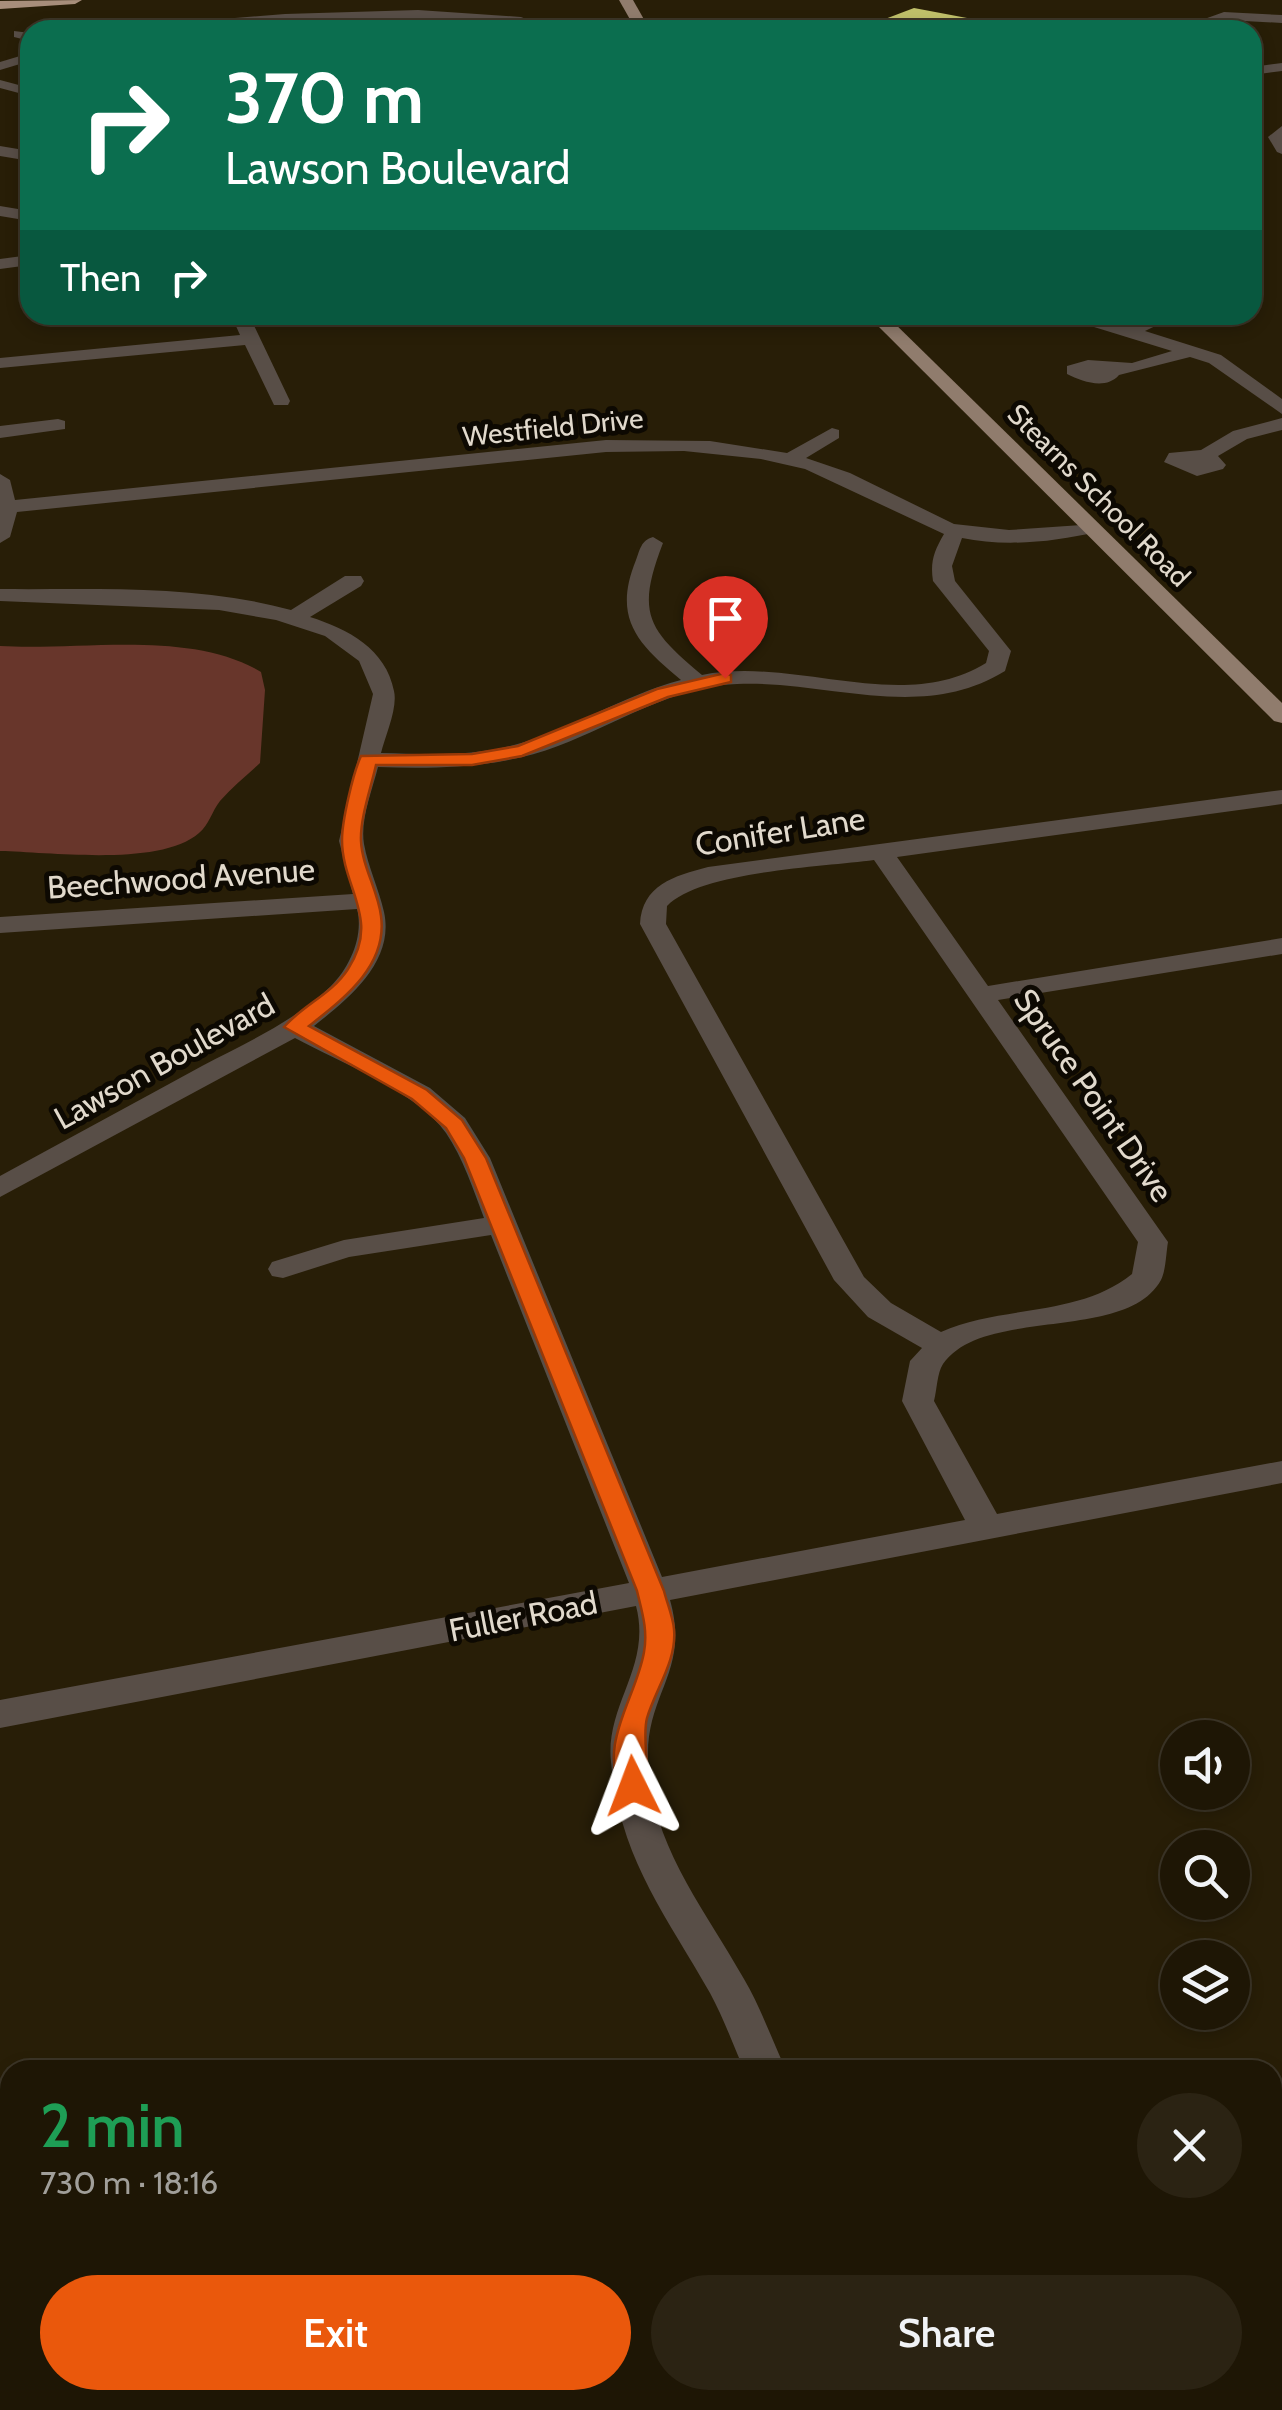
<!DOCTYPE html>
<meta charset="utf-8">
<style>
body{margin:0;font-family:Cabin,sans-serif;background:#2b2313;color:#f1f3f6;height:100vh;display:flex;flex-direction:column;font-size:38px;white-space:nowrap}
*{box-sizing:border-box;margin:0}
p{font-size:32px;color:#a19f9a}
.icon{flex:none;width:55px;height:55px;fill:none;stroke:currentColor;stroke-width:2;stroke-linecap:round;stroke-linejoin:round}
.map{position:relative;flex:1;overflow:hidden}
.details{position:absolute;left:0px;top:2060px;width:1282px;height:350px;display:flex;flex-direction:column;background:#1e1605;border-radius:30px 30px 0 0;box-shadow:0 5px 15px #0003,0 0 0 2px #3c3527}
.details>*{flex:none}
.banner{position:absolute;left:20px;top:20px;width:1242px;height:305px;border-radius:30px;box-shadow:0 5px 15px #0003,0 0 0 2px #3c3527;background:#0b6e4f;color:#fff;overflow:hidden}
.controls{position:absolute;left:1160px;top:1720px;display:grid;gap:20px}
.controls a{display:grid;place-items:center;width:90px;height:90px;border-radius:50%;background:#1e1605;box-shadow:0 5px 15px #0003,0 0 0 2px #3c3527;font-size:50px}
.pin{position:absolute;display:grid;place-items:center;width:85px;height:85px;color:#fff;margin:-102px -42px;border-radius:50% 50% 50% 0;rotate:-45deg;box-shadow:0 0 10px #0007}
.pin .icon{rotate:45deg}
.me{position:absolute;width:110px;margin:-55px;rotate:357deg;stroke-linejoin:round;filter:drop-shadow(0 0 8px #0008)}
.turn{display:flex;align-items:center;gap:35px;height:210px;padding:0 40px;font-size:45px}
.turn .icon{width:130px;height:130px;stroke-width:2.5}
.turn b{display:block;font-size:70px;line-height:85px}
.then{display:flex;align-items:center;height:95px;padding:0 40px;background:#0003;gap:20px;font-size:38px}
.round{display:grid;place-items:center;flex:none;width:105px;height:105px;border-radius:52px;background:#2b2313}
.head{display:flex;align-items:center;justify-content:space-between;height:170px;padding:0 40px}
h1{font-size:60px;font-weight:600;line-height:75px;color:#1e9e55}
.cta{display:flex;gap:20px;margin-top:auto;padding:20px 40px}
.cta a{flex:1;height:115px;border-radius:60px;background:#ea580c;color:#fff;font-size:40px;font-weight:600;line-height:115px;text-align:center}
.cta a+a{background:#2b2313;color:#f1f3f6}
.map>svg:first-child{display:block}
.green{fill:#68362b}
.building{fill:#c0c06a}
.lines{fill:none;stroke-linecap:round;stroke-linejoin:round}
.minor{fill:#584e47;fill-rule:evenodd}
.major{fill:#907c6d;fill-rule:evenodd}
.highway{fill:#a78e7b;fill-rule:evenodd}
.route{fill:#ea580c;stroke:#983908;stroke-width:2.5}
.labels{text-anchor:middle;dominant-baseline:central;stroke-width:10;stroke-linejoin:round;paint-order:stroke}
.far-street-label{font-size:28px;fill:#e1d9cc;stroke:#0d0902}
.street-label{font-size:32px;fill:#e1d9cc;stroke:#0d0902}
</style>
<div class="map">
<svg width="1282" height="2410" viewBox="0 0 1282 2410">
<rect width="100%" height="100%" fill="#281e07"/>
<!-- green -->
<path class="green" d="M 0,646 C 80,651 190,629 261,672 L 265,690 L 260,763 C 247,775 232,787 220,801 C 212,811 209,825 199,833 C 160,867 51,852 0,851 Z"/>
<!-- building -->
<polygon class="building" points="914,8 967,18 940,30 856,30"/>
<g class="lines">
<!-- minor -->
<g class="minor">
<polygon points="418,10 521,17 554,30 476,20 418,18 131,30 138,26 285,14"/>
<polygon points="1224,12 1282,15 1282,23 1225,20 1203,26 1196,22"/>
<polygon points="14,31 30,33 30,41 14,37"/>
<polygon points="30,53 30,61 0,70 0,62"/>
<polygon points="1282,63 1282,71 1252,75 1252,67"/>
<polygon points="0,80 30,88 30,96 0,88"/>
<polygon points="1282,126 1282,154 1277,152 1268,137"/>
<polygon points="0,146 30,151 30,161 0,156"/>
<polygon points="0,206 30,211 30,221 0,216"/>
<polygon points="30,255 30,265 0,269 0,259"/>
<polygon points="231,315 249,315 290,401 288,405 274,405 245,345 0,368 0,358 240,335"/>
<path d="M 1055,315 L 1085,315 L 1127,325 L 1153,315 L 1178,315 L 1145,331 L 1221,355 L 1282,399 L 1282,414 L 1209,363 L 1190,357 L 1119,375 C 1106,390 1083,382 1067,374 L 1067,366 L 1088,360 L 1132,363 L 1172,351 Z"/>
<polygon points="1282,418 1282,430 1247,439 1218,456 1226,465 1223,469 1197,476 1164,462 1169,453 1201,450 1233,431"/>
<polygon points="58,419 65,421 65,429 0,438 0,426"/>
<path d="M 832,428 L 839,430 L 839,438 L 806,458 L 850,473 L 954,524 L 1009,530 L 1096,524 L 1099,528 L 1096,532 C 1055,542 1004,547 962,538 L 952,566 L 955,581 L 1011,651 L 1005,671 C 921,723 828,680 737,684 C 673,686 617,724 558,746 C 500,768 440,769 378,767 C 372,791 360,820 364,844 C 368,867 379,889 384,912 C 395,962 348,999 314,1026 L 430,1088 L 465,1118 L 490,1158 L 662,1577 L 965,1520 L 902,1401 L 910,1361 L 922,1348 L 868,1317 L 834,1280 L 640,924 C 642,885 674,876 708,867 L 1282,790 L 1282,804 L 897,857 L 988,986 L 1282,938 L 1282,954 L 998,1000 L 1168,1242 C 1166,1253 1166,1270 1161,1280 C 1126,1343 983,1306 943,1364 C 937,1373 937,1390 934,1401 L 997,1514 L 1282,1461 L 1282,1483 L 670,1600 C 690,1671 647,1692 648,1756 C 649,1842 704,1908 744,1979 C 761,2008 772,2040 786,2070 L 744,2070 C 733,2044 723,2017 710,1993 C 664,1912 620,1858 611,1762 C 605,1704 652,1667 636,1606 L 0,1728 L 0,1700 L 629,1583 L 491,1235 L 349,1257 L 283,1278 L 272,1276 L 268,1269 L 272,1262 L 344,1240 L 484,1218 C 473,1189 463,1158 446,1133 C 418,1092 339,1062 295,1038 L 0,1197 L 0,1176 C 67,1139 135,1103 202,1066 C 246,1043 295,1021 331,986 C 350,967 364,936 357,909 L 0,933 L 0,917 L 353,894 L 339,841 L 373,694 L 359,661 L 325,636 L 276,620 L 219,610 L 0,601 L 0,589 C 96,590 197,584 291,610 L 345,576 L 361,576 L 364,581 L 361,586 L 310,617 C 348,629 386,649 394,691 C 398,708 385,736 381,753 C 425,754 471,757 514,745 C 572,730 623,695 681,680 C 638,644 612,619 636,560 C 640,550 641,540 653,537 L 663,543 C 636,613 647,629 702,675 C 795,656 902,715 986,663 L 989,651 L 933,581 C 930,562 934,551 944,534 L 805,469 L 761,459 L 684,451 L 606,452 L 17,512 L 10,537 L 0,543 L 0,474 L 10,480 L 15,500 L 606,440 L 710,441 L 787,453 ZM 874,860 L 1138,1242 L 1132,1274 C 1079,1317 1002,1305 941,1332 L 891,1303 L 864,1277 L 666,924 L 667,906 C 701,871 823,867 874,860 Z"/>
<polygon points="332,2400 378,2400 375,2410 329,2410"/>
<polygon points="859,2400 905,2400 908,2410 862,2410"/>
</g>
<!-- major -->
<g class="major">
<polygon points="619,0 633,0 650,30 636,30"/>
<polygon points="867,315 886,315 1282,703 1282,723 1274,721"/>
</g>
<!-- highway -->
<polygon class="highway" points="82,0 75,4 0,9 0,1"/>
</g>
<!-- route -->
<path class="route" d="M 725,673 L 731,675 L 731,682 L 668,697 L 522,756 L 472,765 L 376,765 C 371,788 360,818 361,841 C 362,866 378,891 381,916 C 388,966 343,999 309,1026 L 427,1090 L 462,1120 L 486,1158 L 664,1591 C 667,1603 673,1617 674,1629 C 677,1661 656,1688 647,1718 C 641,1740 653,1778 643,1794 L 633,1797 L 623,1794 C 596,1745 636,1699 644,1652 C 648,1630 642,1612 637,1591 L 464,1158 L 446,1128 L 412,1099 L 284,1027 C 303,1005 332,994 348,969 C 381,919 342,888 342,840 C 342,821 353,773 361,756 L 472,754 L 518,746 L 657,689 Z"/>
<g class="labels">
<!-- far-street labels -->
<g class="far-street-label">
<text transform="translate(553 427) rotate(-6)">Westfield Drive</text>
<text transform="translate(1099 495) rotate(45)">Stearns School Road</text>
</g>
<!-- street labels -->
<g class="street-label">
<text transform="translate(780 831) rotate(-9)">Conifer Lane</text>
<text transform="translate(181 878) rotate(-4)">Beechwood Avenue</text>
<text transform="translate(164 1061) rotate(-29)">Lawson Boulevard</text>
<text transform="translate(1094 1095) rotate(55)">Spruce Point Drive</text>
<text transform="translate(523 1616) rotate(-11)">Fuller Road</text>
</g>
</g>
</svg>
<div class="controls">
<a><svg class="icon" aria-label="sound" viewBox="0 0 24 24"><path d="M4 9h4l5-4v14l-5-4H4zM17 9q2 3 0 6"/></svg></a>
<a><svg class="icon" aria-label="search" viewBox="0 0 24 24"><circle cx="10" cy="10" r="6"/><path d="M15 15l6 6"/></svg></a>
<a><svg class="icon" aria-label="layers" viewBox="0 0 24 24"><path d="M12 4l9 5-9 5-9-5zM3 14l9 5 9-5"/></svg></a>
</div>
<div class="pin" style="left:725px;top:678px;background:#d93025"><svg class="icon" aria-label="arrive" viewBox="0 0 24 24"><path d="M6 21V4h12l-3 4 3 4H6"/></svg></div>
<svg class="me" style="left:633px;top:1786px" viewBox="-20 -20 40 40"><path d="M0-17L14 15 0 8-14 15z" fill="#ea580c" stroke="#fff" stroke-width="4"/></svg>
<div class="banner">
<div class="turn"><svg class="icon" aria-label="right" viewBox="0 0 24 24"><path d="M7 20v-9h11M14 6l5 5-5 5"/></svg><div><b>370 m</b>Lawson Boulevard</div></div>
<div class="then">Then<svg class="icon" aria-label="right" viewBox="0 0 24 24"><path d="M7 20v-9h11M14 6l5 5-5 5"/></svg></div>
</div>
<section class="details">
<div class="head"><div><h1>2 min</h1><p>730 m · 18:16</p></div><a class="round"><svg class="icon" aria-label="close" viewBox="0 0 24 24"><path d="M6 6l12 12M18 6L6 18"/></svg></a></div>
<div class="cta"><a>Exit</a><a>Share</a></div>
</section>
</div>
